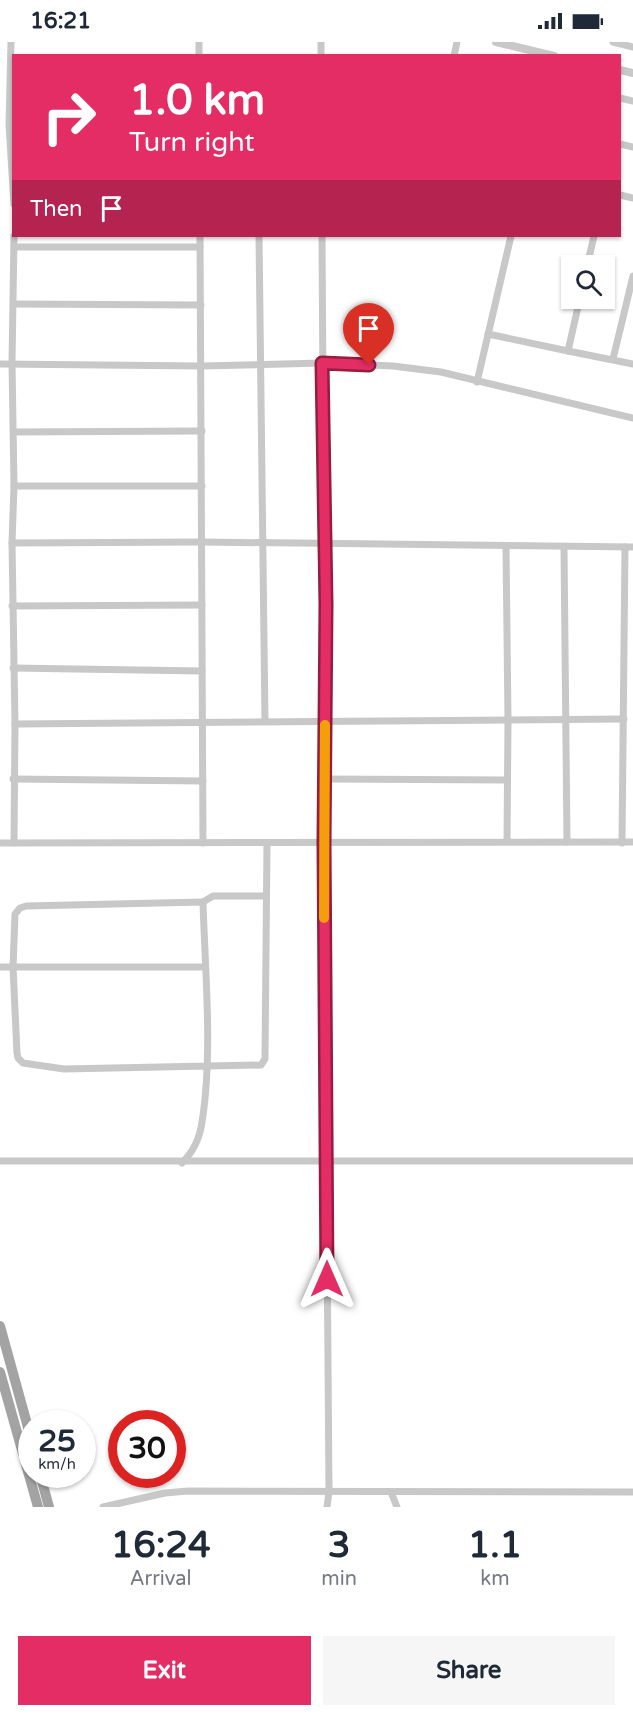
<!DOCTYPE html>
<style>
body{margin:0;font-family:"Varela Round",sans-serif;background:#f6f6f7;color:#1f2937;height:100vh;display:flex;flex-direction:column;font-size:22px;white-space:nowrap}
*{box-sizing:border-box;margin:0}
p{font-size:20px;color:#747a83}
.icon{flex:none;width:33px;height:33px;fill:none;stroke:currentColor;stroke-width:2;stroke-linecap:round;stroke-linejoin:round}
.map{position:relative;height:1465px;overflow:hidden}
.side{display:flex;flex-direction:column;background:#fff;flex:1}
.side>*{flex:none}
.hud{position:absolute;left:12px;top:12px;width:609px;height:183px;border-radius:0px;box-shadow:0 2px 4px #0004;background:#e32d64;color:#fff;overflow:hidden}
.fabs{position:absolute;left:561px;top:213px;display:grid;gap:12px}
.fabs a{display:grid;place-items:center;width:54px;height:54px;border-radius:0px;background:#fff;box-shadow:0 2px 4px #0004;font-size:30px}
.speed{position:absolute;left:18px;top:1368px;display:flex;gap:12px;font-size:30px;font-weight:700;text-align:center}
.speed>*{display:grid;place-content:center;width:78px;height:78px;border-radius:50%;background:#fff;box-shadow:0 2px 4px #0004;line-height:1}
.speed small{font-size:15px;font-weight:400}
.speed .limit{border:9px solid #d22;background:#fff;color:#111}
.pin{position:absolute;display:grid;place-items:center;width:51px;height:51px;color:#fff;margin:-62px -26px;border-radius:50% 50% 50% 0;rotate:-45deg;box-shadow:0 0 6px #0007}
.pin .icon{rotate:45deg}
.me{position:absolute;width:66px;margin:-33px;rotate:0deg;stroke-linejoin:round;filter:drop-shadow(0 0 4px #0008)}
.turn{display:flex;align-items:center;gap:21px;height:126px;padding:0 18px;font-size:27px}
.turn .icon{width:78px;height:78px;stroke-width:2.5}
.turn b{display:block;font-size:42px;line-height:51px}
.then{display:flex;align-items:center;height:57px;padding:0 18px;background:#0003;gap:12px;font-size:22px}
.eta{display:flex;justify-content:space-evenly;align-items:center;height:102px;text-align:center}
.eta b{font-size:36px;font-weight:700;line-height:42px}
.button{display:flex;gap:12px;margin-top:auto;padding:12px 18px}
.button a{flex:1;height:69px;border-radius:0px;background:#e32d64;color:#fff;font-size:24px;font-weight:700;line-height:69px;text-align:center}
.button a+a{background:#f6f6f7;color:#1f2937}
.status{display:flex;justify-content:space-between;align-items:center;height:42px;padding:0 30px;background:#fff;direction:ltr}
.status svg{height:16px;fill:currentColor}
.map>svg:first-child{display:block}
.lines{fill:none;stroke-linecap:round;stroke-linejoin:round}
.minor{stroke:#c8c8c8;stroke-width:7}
.tertiary{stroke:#c8c8c8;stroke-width:8}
.primary{stroke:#a3a3a3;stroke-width:10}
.route-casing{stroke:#941d41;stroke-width:15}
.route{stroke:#e32d64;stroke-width:10}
.slow{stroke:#f59e0b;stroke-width:10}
</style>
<div class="status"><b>16:21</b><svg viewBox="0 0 49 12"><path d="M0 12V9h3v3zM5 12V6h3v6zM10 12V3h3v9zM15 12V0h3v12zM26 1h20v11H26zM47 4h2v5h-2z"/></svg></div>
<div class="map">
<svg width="633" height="1465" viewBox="0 0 633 1465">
<rect width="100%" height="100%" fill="#fff"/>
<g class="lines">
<!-- minor -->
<g class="minor">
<polyline points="11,0 9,83 14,162"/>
<polyline points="321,0 321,14"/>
<polyline points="613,0 633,5"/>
<polyline points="199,14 199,0"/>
<polyline points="454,14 457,0"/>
<polyline points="620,56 633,59"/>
<polyline points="620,102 633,105"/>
<polyline points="620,153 633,156"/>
<polyline points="200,194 203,801"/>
<polyline points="259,194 265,679"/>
<polyline points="322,194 324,502 326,562 324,801 329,1450 327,1465"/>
<polyline points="14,205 200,205"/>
<polyline points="587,224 594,194"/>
<polyline points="580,256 568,309 633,322"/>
<polyline points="14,262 201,263"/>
<polyline points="488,292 568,309"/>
<polyline points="613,317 633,234"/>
<polyline points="0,322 202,324 322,321 393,324 441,330 633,376"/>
<polyline points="477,340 511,194"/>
<polyline points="14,390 202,389"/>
<polyline points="14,444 202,444"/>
<polyline points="12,501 202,500 633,505"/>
<polyline points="506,504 508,679 507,799"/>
<polyline points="564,505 567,800"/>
<polyline points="12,564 202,563"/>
<polyline points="13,626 202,629"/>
<polyline points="15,682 624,677"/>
<polyline points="13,737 203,739"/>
<polyline points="325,737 507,738"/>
<polyline points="0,801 633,800"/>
<polyline points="14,801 15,682 12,501 14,444 12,321 14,194"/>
<polyline points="622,801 625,505"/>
<polyline points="203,860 213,854 266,854"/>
<polyline points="0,925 205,925"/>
<polyline points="0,1119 633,1119"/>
<path d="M 182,1121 C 193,1110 200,1095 202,1080 C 213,1012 205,929 203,860 L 26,864 L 20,866 L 15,872 L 13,925 L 17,1011 L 18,1016 L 23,1021 L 64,1027 L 261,1023 L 265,1017 L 267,801"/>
<polyline points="391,1450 397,1465"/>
<polyline points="103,1465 165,1451 188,1449 633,1450"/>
</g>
<!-- tertiary -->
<g class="tertiary">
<polyline points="496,0 554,14"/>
<polyline points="620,28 633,31"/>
</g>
<!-- primary -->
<g class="primary">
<polyline points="0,1284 32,1400"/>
<polyline points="0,1330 38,1465"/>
<polyline points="40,1432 49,1465"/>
</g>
</g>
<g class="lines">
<!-- route casing -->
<g class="route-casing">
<polyline id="route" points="327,1237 324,801 326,562 322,321 369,323"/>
</g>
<!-- route -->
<use href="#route" class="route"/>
<!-- slow -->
<polyline class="slow" points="324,876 325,683"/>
</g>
</svg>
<div class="fabs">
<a><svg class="icon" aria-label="search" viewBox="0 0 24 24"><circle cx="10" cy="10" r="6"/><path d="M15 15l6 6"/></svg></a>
</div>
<div class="speed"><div>25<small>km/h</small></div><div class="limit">30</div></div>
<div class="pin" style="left:369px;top:323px;background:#d93025"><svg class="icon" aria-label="arrive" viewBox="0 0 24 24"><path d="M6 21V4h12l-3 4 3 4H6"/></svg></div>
<svg class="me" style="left:327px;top:1237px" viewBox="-20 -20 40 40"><path d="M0-17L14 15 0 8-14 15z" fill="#e32d64" stroke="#fff" stroke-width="4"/></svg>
<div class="hud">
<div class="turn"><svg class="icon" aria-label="right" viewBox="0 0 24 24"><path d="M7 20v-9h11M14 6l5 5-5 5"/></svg><div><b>1.0 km</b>Turn right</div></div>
<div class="then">Then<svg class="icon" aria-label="arrive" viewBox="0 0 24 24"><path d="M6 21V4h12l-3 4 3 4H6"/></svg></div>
</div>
</div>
<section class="side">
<div class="eta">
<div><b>16:24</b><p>Arrival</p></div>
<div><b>3</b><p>min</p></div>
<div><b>1.1</b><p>km</p></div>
</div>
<div class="button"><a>Exit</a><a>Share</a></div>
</section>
